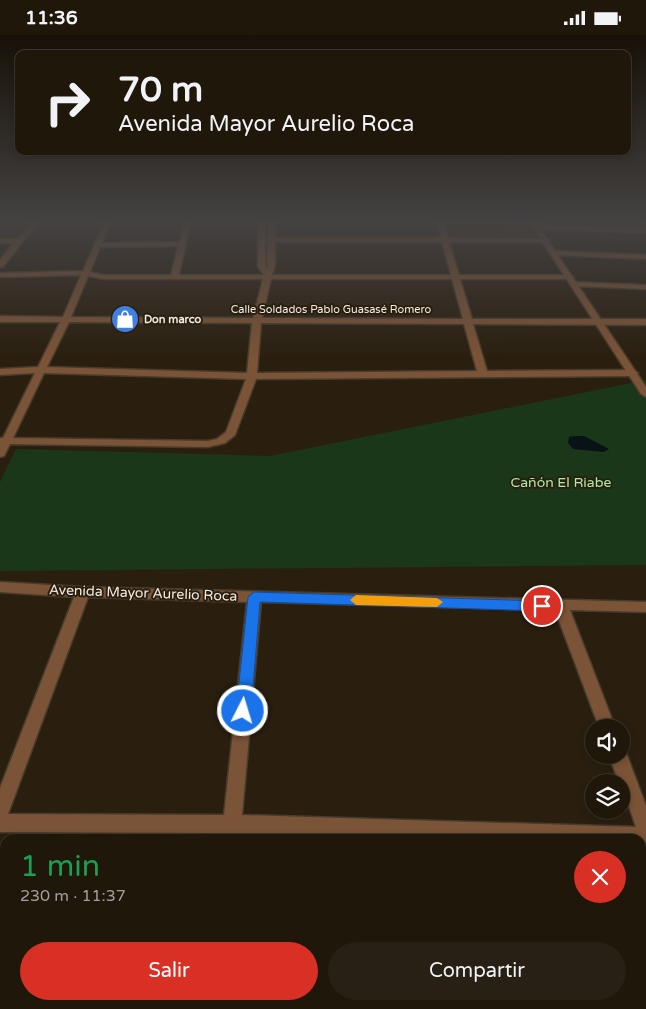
<!DOCTYPE html>
<html lang="es">
<meta charset="utf-8">
<style>
body{margin:0;font-family:"Varela Round",sans-serif;background:#282014;color:#f1f3f6;height:100vh;display:flex;flex-direction:column;font-size:19px;white-space:nowrap}
*{box-sizing:border-box;margin:0}
p{font-size:16px;color:#a29f9d}
.icon{flex:none;width:28px;height:28px;fill:none;stroke:currentColor;stroke-width:2;stroke-linecap:round;stroke-linejoin:round}
.map{position:relative;flex:1;overflow:hidden}
.details{position:absolute;left:0px;top:799px;width:646px;height:176px;display:flex;flex-direction:column;background:#20170b;border-radius:15px 15px 0 0;box-shadow:0 2px 8px #0003,0 0 0 1px #3d362c}
.details>*{flex:none}
.hud{position:absolute;left:15px;top:15px;width:616px;height:105px;border-radius:10px;box-shadow:0 2px 8px #0003,0 0 0 1px #3d362c;background:#20170b;color:#f1f3f6;overflow:hidden}
.controls{position:absolute;left:585px;top:684px;display:grid;gap:10px}
.controls a{display:grid;place-items:center;width:45px;height:45px;border-radius:50%;background:#20170b;box-shadow:0 2px 8px #0003,0 0 0 1px #3d362c;font-size:25px}
.pin{position:absolute;display:grid;place-items:center;width:42px;height:42px;color:#fff;margin:-21px;border:2px solid #fff;border-radius:50%;box-shadow:0 1px 5px #0007}
.me{position:absolute;width:55px;margin:-28px;rotate:5deg;stroke-linejoin:round;filter:drop-shadow(0 0 4px #0008)}
.turn{display:flex;align-items:center;gap:18px;height:105px;padding:0 20px;font-size:22px}
.turn .icon{width:65px;height:65px;stroke-width:2.5}
.turn b{display:block;font-size:35px;line-height:42px}
.round{display:grid;place-items:center;flex:none;width:52px;height:52px;border-radius:26px;background:#282014}
.head{display:flex;align-items:center;justify-content:space-between;height:85px;padding:0 20px}
h1{font-size:30px;font-weight:600;line-height:38px;color:#1e9e55}
.button{display:flex;gap:10px;margin-top:auto;padding:10px 20px}
.button a{flex:1;height:58px;border-radius:30px;background:#d93025;color:#fff;font-size:20px;font-weight:600;line-height:58px;text-align:center}
.button a+a{background:#282014;color:#f1f3f6}
.status{display:flex;justify-content:space-between;align-items:center;height:35px;padding:0 25px;background:#20170b;direction:ltr}
.status svg{height:14px;fill:currentColor}
.map>svg:first-child{display:block}
.built{fill:#372811}
.green{fill:#1b3719}
.water{fill:#071315}
.lines{fill:none;stroke-linecap:round;stroke-linejoin:round}
.minor-casing{stroke:#463b2c;stroke-width:3}
.tertiary-casing{stroke:#463b2c;stroke-width:3}
.minor{fill:#7b5336;fill-rule:evenodd}
.tertiary{fill:#7b5336;fill-rule:evenodd}
.route{fill:#1a73e8;stroke:#114b97}
.slow{fill:#f59e0b}
.labels{text-anchor:middle;dominant-baseline:central;stroke-width:4;stroke-linejoin:round;paint-order:stroke}
.far-street-label{font-size:11px;fill:#f2eae0;stroke:#2a1f0f}
.far-poi-label{font-size:11px;font-weight:bold;fill:#f2eae0;stroke:#2a1f0f;text-anchor:start}
.park-label{font-size:14px;fill:#a7eda2;stroke:#2a1f0f}
.street-label{font-size:14px;fill:#f2eae0;stroke:#2a1f0f}
</style>
<div class="status"><b>11:36</b><svg viewBox="0 0 49 12"><path d="M0 12V9h3v3zM5 12V6h3v6zM10 12V3h3v9zM15 12V0h3v12zM26 1h20v11H26zM47 4h2v5h-2z"/></svg></div>
<div class="map">
<svg width="646" height="974" viewBox="0 0 646 974">
<rect width="100%" height="100%" fill="#2a1f0f"/>
<!-- built -->
<polygon class="built" points="448,186 526,186 541,203 453,203"/>
<!-- green -->
<polygon class="green" points="646,345 646,530 0,536 0,447 16,414 270,421"/>
<!-- water -->
<polygon class="water" points="576,401 584,401 609,414 604,417 573,414 568,408 569,402"/>
<g class="lines">
<!-- minor casing -->
<g class="minor-casing">
<g id="minor">
<polygon points="32,186 39,186 3,232 0,232 0,225 14,208 0,208 0,204 18,204"/>
<path d="M 105,186 L 111,186 L 102,208 L 180,207 L 185,186 L 191,186 L 179,240 L 264,240 L 258,232 L 258,186 L 264,186 L 265,203 L 268,203 L 269,186 L 275,186 L 275,203 L 441,203 L 437,186 L 443,186 L 448,203 L 549,204 L 551,205 L 547,207 L 449,207 L 459,240 L 570,240 L 574,242 L 570,244 L 460,244 L 472,284 L 646,284 L 646,290 L 473,289 L 487,336 L 633,335 L 638,338 L 633,341 L 256,344 L 235,400 L 225,408 L 208,412 L 10,409 L 4,421 L 0,422 L 0,403 L 3,403 L 35,338 L 0,340 L 0,334 L 38,332 L 60,287 L 0,287 L 0,281 L 63,282 L 81,240 L 0,242 L 0,238 L 83,236 ZM 265,207 L 268,207 L 267,233 L 266,232 ZM 275,207 L 442,207 L 451,240 L 272,240 L 275,230 ZM 178,211 L 171,240 L 103,240 L 90,237 L 100,212 ZM 88,241 L 103,244 L 263,244 L 253,283 L 71,282 ZM 271,244 L 452,244 L 463,284 L 262,283 ZM 69,287 L 252,288 L 247,338 L 47,332 ZM 261,288 L 464,289 L 477,336 L 257,338 ZM 44,338 L 246,344 L 226,397 L 217,404 L 208,406 L 13,403 Z"/>
<polygon points="537,191 646,194 646,198 535,194 535,192"/>
<polygon points="555,216 646,220 646,224 552,220 552,216"/>
<polygon points="571,247 646,250 646,254 574,251 570,249"/>
<path d="M 0,547 L 83,552 L 646,567 L 646,577 L 570,575 L 615,692 L 599,692 L 555,575 L 261,567 L 242,780 L 636,792 L 621,748 L 619,748 L 609,720 L 621,720 L 621,713 L 627,720 L 646,771 L 646,811 L 641,811 L 641,804 L 408,804 L 241,798 L 240,804 L 222,804 L 222,798 L 0,797 L 0,753 L 74,562 L 0,557 ZM 88,562 L 247,567 L 224,780 L 8,779 Z"/>
<polygon points="196,970 218,970 217,974 195,974"/>
<rect x="454" y="970" width="22" height="4"/>
</g>
</g>
<!-- tertiary casing -->
<g class="tertiary-casing">
<polygon id="tertiary" points="529,186 535,186 646,352 646,362 641,359"/>
</g>
<!-- minor -->
<use href="#minor" class="minor"/>
<!-- tertiary -->
<use href="#tertiary" class="tertiary"/>
</g>
<!-- sky -->
<linearGradient id="sky" x2="0" y2="1"><stop stop-color="#171108"/><stop offset="0.58" stop-color="#444242"/><stop offset="1" stop-color="#444242" stop-opacity="0"/></linearGradient>
<rect width="646" height="322" fill="url(#sky)"/>
<!-- route -->
<polygon class="route" points="254,557 542,566 548,571 542,576 260,567 251,676 248,680 243,682 238,680 236,676 248,562"/>
<!-- slow -->
<polygon class="slow" points="356,560 437,563 443,567 437,572 356,570 350,565"/>
<!-- icons -->
<defs>
<g id="shop-disc" transform="scale(1.4375)"><circle r="9.5" fill="#3f7fe0" stroke="#2a1f0f"/><path d="M-5-2.5h2.3a2.7 3.5 0 0 1 5.4 0H5L5.5 6h-11ZM-1.5-2.5h3a1.5 2.3 0 0 0-3 0Z" fill="#fff"/></g>
</defs>
<g fill-rule="evenodd">
<use href="#shop-disc" x="125" y="284"/>
</g>
<g class="labels">
<!-- far-street labels -->
<g class="far-street-label">
<text x="331" y="274">Calle Soldados Pablo Guasasé Romero</text>
</g>
<!-- far-poi labels -->
<g class="far-poi-label">
<text x="144" y="284">Don marco</text>
</g>
<!-- park labels -->
<g class="park-label">
<text x="561" y="447">Cañón El Riabe</text>
</g>
<!-- street labels -->
<g class="street-label">
<text transform="translate(143 558) rotate(2)">Avenida Mayor Aurelio Roca</text>
</g>
</g>
</svg>
<div class="controls">
<a><svg class="icon" aria-label="sound" viewBox="0 0 24 24"><path d="M4 9h4l5-4v14l-5-4H4zM17 9q2 3 0 6"/></svg></a>
<a><svg class="icon" aria-label="layers" viewBox="0 0 24 24"><path d="M12 4l9 5-9 5-9-5zM3 14l9 5 9-5"/></svg></a>
</div>
<div class="pin" style="left:542px;top:571px;background:#d93025"><svg class="icon" aria-label="arrive" viewBox="0 0 24 24"><path d="M6 21V4h12l-3 4 3 4H6"/></svg></div>
<svg class="me" style="left:243px;top:676px" viewBox="-20 -20 40 40"><circle r="17" fill="#1a73e8" stroke="#fff" stroke-width="3"/><path d="M0-11L8 9 0 5-8 9z" fill="#fff"/></svg>
<div class="hud">
<div class="turn"><svg class="icon" aria-label="right" viewBox="0 0 24 24"><path d="M7 20v-9h11M14 6l5 5-5 5"/></svg><div><b>70 m</b>Avenida Mayor Aurelio Roca</div></div>
</div>
<section class="details">
<div class="head"><div><h1>1 min</h1><p>230 m · 11:37</p></div><a class="round" style="background:#d93025;color:#fff"><svg class="icon" aria-label="close" viewBox="0 0 24 24"><path d="M6 6l12 12M18 6L6 18"/></svg></a></div>
<div class="button"><a>Salir</a><a>Compartir</a></div>
</section>
</div>
